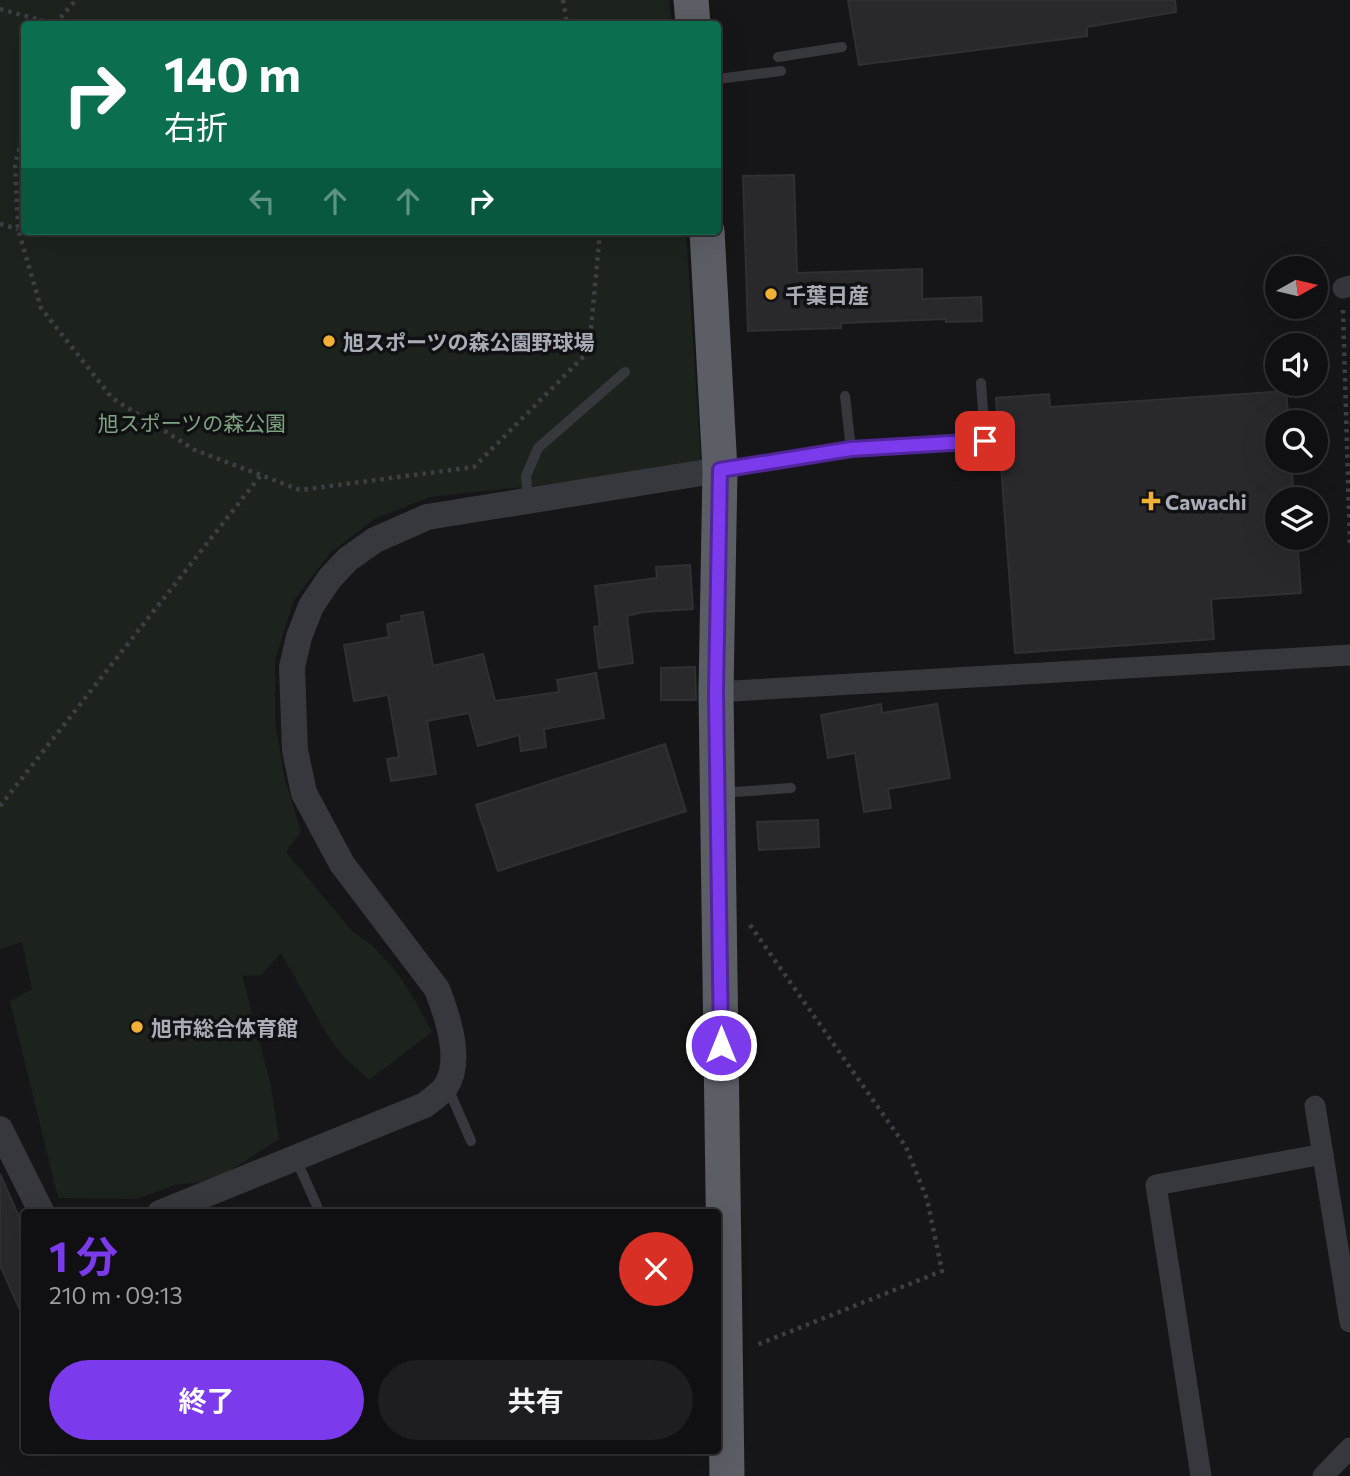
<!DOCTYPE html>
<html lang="ja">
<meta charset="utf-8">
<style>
body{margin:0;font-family:Commissioner,"Noto Sans JP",sans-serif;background:#1e1e20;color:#f1f3f6;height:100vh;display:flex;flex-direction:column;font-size:26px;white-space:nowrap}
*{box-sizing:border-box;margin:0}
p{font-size:23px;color:#9c9d9f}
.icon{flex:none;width:38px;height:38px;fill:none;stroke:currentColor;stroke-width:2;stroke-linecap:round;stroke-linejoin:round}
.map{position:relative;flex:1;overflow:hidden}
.details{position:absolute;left:21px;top:1209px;width:700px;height:245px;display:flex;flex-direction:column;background:#101012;border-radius:7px;box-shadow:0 7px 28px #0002,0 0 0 2px #303032}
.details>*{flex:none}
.banner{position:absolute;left:21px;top:21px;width:700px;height:214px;border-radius:7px;box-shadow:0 7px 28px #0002,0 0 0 2px #303032;background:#0b6e4f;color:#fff;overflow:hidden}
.needle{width:46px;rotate:82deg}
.fabs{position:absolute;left:1265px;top:256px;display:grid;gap:14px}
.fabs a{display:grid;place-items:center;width:63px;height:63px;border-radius:50%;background:#101012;box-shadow:0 7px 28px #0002,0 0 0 2px #303032;font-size:35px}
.pin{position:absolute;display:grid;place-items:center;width:60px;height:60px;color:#fff;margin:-30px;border-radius:14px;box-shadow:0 4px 10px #0006}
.me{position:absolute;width:77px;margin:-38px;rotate:0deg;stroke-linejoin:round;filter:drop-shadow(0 0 5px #0008)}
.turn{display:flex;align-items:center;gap:24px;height:147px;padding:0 28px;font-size:32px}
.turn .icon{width:91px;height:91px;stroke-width:2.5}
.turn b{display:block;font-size:49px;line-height:60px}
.lanes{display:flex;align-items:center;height:66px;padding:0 28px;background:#0003;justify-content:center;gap:35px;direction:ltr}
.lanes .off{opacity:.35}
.round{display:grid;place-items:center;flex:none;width:74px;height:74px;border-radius:37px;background:#1e1e20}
.summary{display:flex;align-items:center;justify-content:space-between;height:119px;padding:0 28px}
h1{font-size:42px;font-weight:700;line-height:52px;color:#7c3aed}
.action{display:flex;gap:14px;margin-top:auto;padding:14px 28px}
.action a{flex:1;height:80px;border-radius:42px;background:#7c3aed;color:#fff;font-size:28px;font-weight:700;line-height:80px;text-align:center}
.action a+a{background:#1e1e20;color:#f1f3f6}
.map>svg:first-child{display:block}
.green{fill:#1c231d}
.building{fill:#29292c;stroke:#303034;stroke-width:2}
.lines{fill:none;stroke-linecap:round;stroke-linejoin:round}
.path{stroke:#3d3f44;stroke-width:4.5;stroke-dasharray:3.5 5;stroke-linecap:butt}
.service{stroke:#37383d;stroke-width:10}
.minor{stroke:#37383d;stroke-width:21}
.tertiary{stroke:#37383d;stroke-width:26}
.trunk{stroke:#5b5e65;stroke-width:35}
.route-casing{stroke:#51269a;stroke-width:18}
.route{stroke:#7c3aed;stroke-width:12}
.poi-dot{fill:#f2b134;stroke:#111113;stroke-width:2.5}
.labels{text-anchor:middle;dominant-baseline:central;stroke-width:7;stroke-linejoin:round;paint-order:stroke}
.poi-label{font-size:21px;font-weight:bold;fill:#a8adb8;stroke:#111113;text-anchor:start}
.park-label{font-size:21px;fill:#7fa381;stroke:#111113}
</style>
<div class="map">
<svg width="1350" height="1476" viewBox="0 0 1350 1476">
<rect width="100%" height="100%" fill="#161618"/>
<!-- green -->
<polygon class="green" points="0,0 669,0 672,24 24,24 24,231 686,231 701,463 540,485 430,497 376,518 331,552 294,600 275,660 275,721 285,780 301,831 286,852 353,932 372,945 393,968 410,992 432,1032 369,1080 341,1054 327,1034 281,953 261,975 242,976 270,1081 279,1139 216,1180 174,1185 137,1199 58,1198 10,1001 32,989 22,942 0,949"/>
<!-- building -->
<g class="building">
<polygon points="848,0 1175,0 1176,12 1087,27 1087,36 859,65"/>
<polygon points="794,175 797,273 922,269 922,299 981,297 982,321 946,322 946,319 841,323 841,328 748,331 743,176"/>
<polygon points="1286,391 1289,422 1278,422 1278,460 1291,460 1294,499 1278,499 1278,537 1297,537 1301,593 1211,599 1214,639 1015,653 996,398 1049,394 1050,407"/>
<polygon points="690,565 693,609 643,612 627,616 633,663 599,668 594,627 600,626 595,586 657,578 656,567"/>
<polygon points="423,612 433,666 483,654 495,701 559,692 557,680 596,673 604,718 544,729 546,747 521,751 519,735 478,746 469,713 427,721 436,774 391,781 387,759 399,757 388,695 354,701 344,645 389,637 387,624 402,621 401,616"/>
<polygon points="695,667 696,700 661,700 661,668"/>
<polygon points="881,704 882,713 937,704 950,778 888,789 891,808 864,812 855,753 828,758 821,715"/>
<polygon points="665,744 686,811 498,871 476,805"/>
<polygon points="818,820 819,847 759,850 757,822"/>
<polygon points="0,1174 24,1228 24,1319 0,1265"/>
</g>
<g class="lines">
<!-- path -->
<g class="path">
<polyline points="563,0 567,24"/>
<polyline points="0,9 55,24"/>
<polyline points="55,24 76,0"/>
<polyline points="24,132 15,164 18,229 41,308 112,398 195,450 300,490 474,467 589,351 600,231"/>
<polyline points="0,224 18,229"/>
<polyline points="1343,310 1350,548"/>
<polyline points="0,806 261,475"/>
<polyline points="750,925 906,1147 927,1199 942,1271 754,1346"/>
</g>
<!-- service -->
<g class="service">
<polyline points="778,57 842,47"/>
<polyline points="718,79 781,71"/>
<polyline points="845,396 851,449"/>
<polyline points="726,469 851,449 985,441 981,383"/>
<polyline points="528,500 526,476 538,448 625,372"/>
<polyline points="721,793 791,788"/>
<polyline points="448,1088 471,1141"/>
<polyline points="295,1157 317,1206"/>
</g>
<!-- minor -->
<g class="minor">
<polyline points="1343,288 1350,286"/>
<polyline points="716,692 1350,655"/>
<polyline points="1315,1106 1350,1322"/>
<polyline points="1201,1476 1156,1185 1323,1154"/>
<polyline points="1323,1476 1350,1448"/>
</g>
<!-- tertiary -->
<g class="tertiary">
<polyline points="0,1129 42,1213"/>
<path d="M 160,1213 L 425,1105 C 432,1099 441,1094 446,1086 C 463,1060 447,1015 437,989 L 342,864 L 304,793 L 295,750 L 292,667 L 299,637 L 311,606 L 330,578 L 348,559 L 375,540 L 427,517 L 720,470"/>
</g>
<!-- trunk -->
<g class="trunk">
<polyline points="691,0 693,24"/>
<polyline points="707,231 720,470 716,692 727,1476"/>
</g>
</g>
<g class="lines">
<!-- route casing -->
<g class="route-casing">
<polyline id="route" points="721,1045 716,692 720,470 851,449 985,441"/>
</g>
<!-- route -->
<use href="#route" class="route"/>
</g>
<!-- markers -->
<g class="poi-dot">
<circle cx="771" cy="294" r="7"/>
<circle cx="329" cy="341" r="7"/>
<path d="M1147.5 490.5h7v7h7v7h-7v7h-7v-7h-7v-7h7z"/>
<circle cx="137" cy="1027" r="7"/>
</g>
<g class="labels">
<!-- poi labels -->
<g class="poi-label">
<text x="785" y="294">千葉日産</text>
<text x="343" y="341">旭スポーツの森公園野球場</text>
<text x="1165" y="501">Cawachi</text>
<text x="151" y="1027">旭市総合体育館</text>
</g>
<!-- park labels -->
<g class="park-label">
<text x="192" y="422">旭スポーツの森公園</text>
</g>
</g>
</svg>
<div class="fabs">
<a><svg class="needle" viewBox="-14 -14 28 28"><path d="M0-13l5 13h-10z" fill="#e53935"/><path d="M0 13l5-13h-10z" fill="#9c9d9f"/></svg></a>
<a><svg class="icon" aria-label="sound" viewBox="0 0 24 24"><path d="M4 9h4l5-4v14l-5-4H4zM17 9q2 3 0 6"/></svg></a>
<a><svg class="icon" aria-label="search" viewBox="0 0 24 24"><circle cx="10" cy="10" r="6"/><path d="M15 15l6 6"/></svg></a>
<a><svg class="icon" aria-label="layers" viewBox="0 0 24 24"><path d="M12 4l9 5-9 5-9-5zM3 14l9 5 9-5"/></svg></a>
</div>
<div class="pin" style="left:985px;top:441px;background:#d93025"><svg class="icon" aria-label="arrive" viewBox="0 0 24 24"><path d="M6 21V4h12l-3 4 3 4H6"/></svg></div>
<svg class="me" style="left:721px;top:1045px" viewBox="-20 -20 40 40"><circle r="17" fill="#7c3aed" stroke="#fff" stroke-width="3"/><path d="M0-11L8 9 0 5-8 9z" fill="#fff"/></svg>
<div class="banner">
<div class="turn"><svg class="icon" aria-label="right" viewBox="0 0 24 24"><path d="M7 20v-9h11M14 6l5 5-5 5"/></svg><div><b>140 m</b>右折</div></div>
<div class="lanes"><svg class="icon off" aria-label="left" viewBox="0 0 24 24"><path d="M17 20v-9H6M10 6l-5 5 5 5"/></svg><svg class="icon off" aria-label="ahead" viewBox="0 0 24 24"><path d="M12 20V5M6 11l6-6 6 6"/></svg><svg class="icon off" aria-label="ahead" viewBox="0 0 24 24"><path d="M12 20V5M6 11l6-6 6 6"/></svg><svg class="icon" aria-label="right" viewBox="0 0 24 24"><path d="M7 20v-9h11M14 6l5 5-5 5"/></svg></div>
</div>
<section class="details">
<div class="summary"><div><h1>1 分</h1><p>210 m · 09:13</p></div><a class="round" style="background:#d93025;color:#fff"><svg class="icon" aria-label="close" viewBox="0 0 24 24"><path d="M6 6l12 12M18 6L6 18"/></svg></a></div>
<div class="action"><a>終了</a><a>共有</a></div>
</section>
</div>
